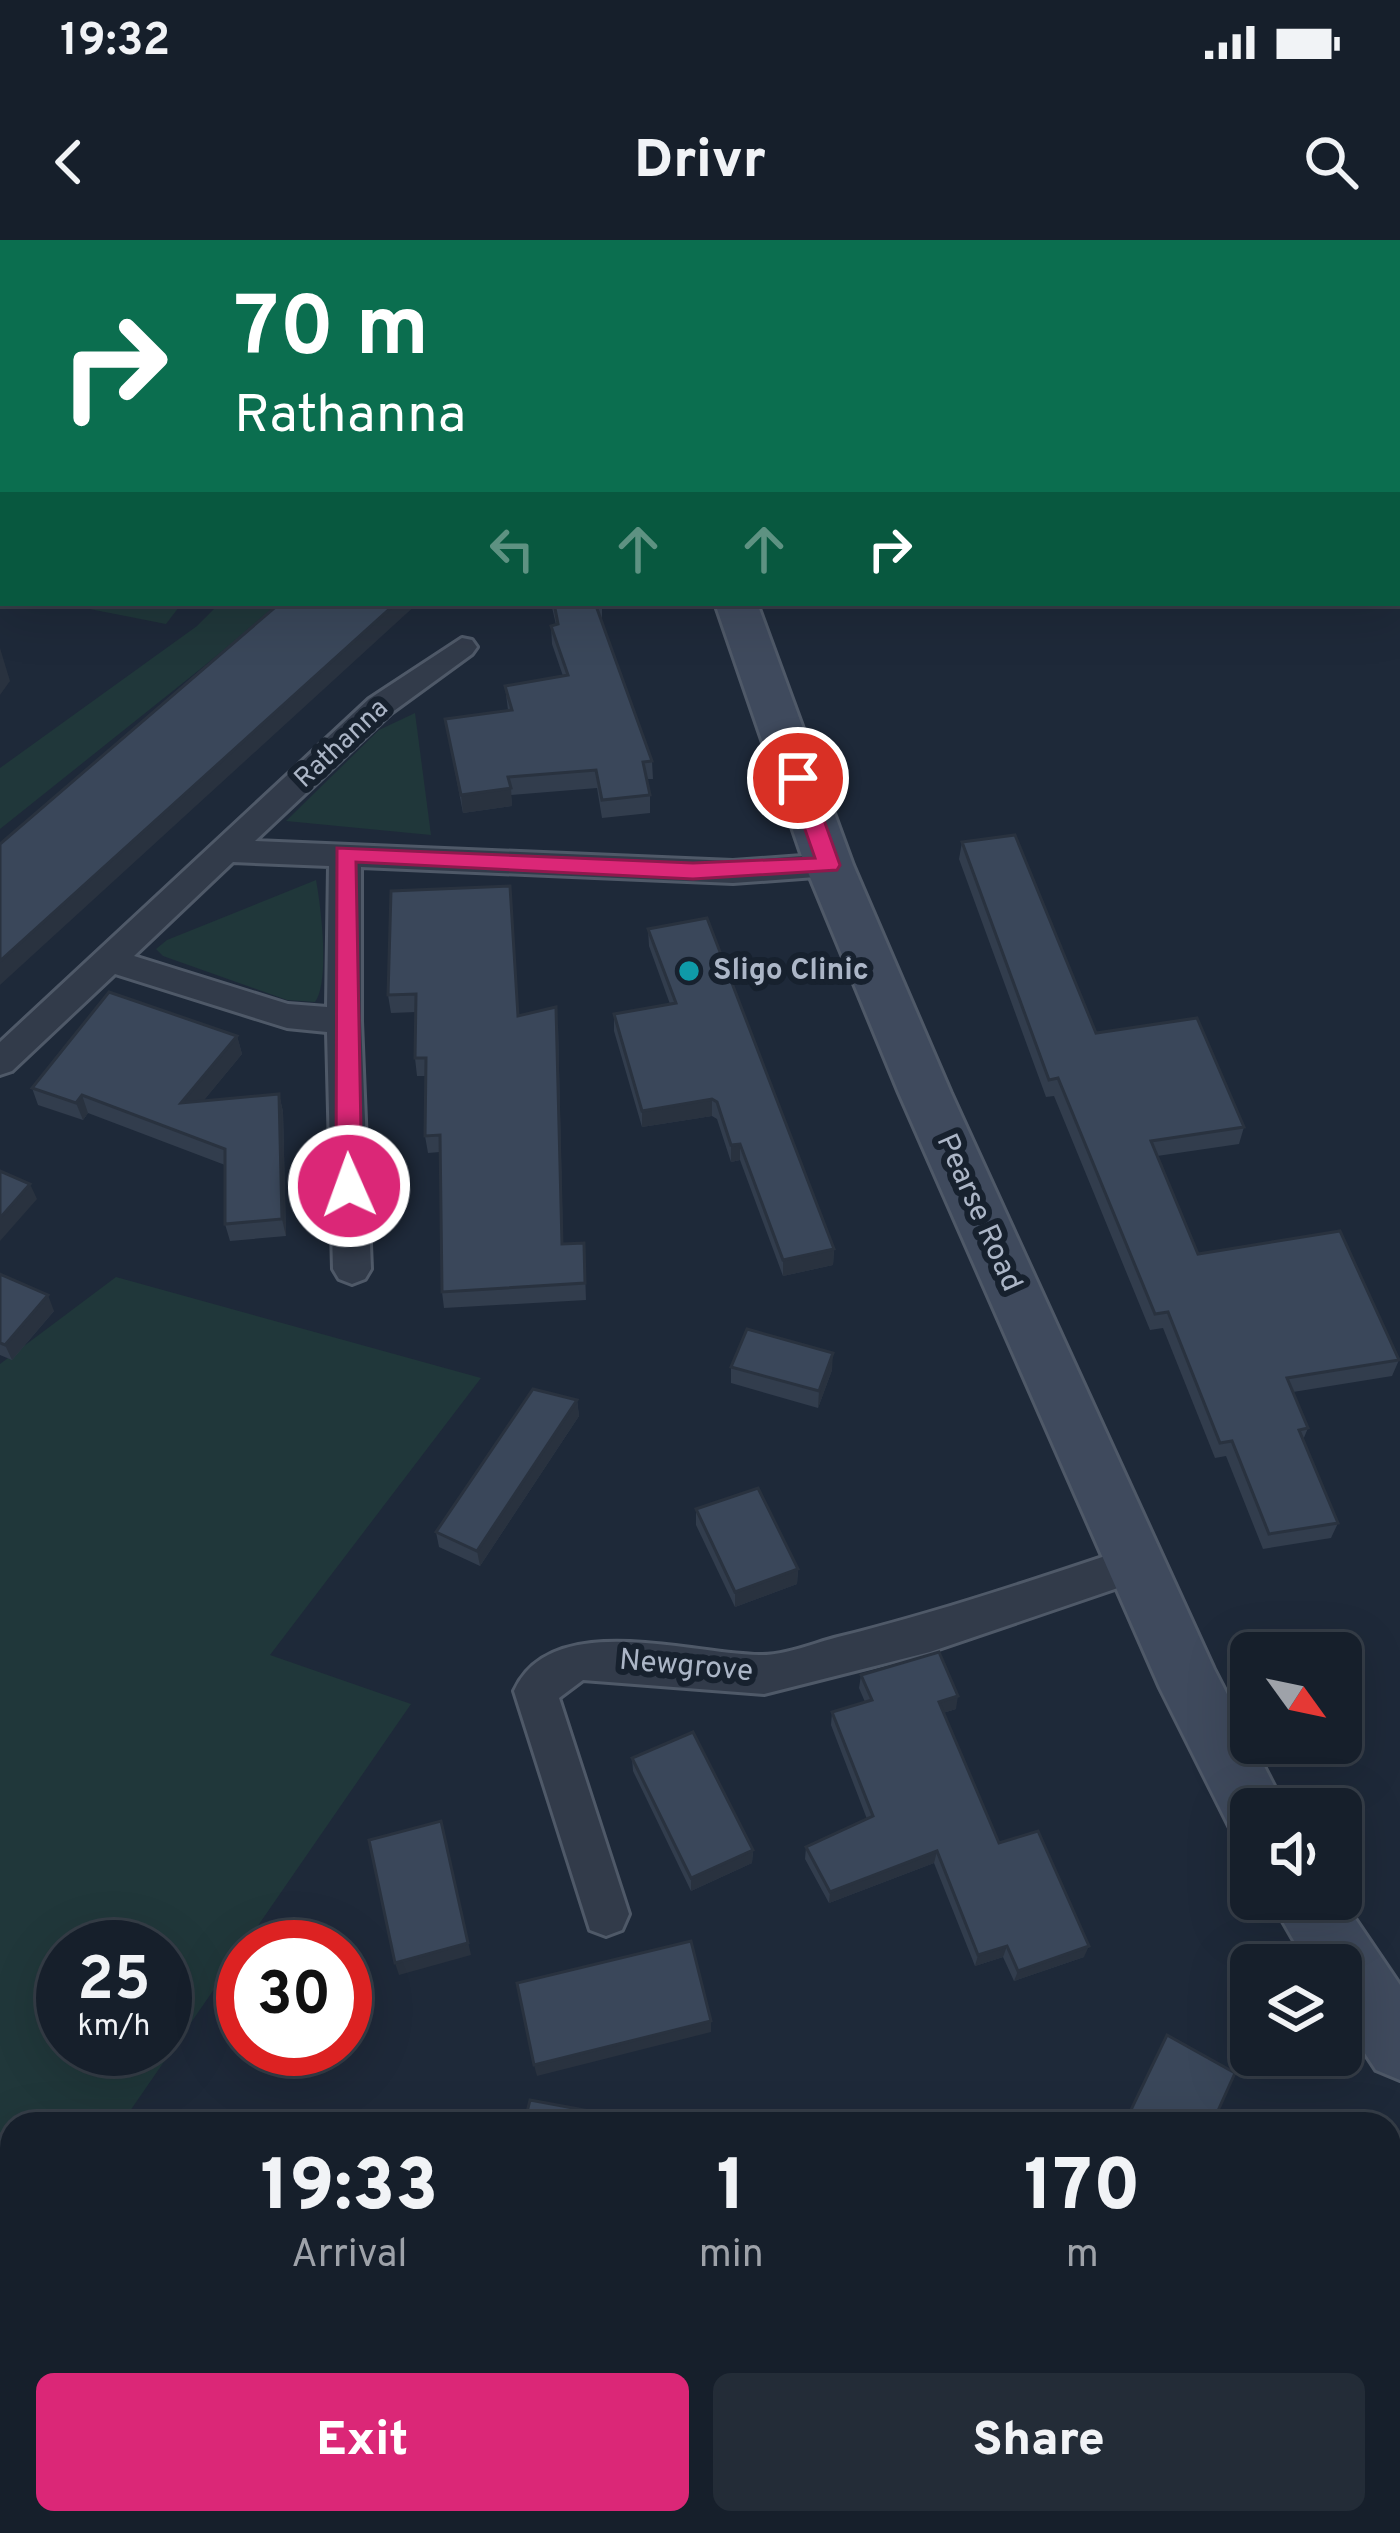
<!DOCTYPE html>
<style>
body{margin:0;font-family:Overpass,sans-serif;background:#232c37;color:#f1f3f6;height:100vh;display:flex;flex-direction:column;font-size:45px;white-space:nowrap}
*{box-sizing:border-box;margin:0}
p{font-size:39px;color:#9ea2a9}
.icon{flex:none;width:66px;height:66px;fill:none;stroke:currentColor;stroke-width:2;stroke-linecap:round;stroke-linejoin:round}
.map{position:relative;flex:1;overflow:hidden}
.drawer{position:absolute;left:0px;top:1872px;width:1401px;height:423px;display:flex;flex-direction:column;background:#161f2b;border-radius:36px 36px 0 0;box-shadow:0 12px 48px #0002,0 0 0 3px #353d47}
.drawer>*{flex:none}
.top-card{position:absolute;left:0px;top:0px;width:1401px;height:366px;box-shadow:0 12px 48px #0002,0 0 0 3px #353d47;background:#0b6e4f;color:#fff;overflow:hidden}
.needle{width:78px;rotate:123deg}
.tools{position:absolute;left:1230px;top:1392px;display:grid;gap:24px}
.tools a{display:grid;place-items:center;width:132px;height:132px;border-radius:18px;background:#161f2b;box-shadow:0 12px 48px #0002,0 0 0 3px #353d47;font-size:60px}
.speed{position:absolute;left:36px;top:1680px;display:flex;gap:24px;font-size:60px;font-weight:700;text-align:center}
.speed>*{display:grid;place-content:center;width:156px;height:156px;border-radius:50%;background:#161f2b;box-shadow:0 12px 48px #0002,0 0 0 3px #353d47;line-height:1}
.speed small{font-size:30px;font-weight:400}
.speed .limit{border:18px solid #d22;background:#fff;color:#111}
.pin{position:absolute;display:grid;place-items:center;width:102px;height:102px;color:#fff;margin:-51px;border:6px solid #fff;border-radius:50%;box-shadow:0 3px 12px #0007}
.me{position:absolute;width:132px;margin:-66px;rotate:358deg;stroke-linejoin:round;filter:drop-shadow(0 0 9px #0008)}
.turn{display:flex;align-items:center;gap:42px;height:252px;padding:0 36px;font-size:54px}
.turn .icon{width:156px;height:156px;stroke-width:2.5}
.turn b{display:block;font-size:84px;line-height:102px}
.lanes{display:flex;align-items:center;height:114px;padding:0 36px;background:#0003;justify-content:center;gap:60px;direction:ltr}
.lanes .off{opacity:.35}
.eta{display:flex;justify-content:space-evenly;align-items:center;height:204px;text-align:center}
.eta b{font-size:72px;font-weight:800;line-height:84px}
.primary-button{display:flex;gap:24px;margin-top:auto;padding:24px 36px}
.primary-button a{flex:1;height:138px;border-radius:18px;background:#db2777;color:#fff;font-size:48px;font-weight:800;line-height:138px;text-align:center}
.primary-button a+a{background:#232c37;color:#f1f3f6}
.status{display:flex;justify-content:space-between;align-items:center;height:84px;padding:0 60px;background:#161f2b;direction:ltr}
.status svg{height:33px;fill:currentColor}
header{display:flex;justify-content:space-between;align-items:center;height:156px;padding:0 36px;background:#161f2b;font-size:54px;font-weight:800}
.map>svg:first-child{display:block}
.green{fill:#20373a;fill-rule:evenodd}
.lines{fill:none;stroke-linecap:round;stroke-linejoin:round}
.service-casing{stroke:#4f5968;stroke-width:6}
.minor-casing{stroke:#4f5968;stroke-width:6}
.secondary-casing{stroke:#4f5968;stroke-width:6}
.service{fill:#323b4a;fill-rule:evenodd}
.minor{fill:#323b4a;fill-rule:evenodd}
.secondary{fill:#3f4a5d;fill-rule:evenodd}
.wall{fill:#323d4d}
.shaded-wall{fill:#29323f}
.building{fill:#3a475a;stroke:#29323f;stroke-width:3}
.route{fill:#db2777;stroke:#8e194d;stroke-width:3}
.culture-dot{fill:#0f9aa8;stroke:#17212e;stroke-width:4.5}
.labels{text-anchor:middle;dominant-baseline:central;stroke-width:12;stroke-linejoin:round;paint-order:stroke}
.far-street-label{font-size:27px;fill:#acb6c7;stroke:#17212e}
.poi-label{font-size:30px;font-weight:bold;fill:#acb6c7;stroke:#17212e;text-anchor:start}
.street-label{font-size:30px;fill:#acb6c7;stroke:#17212e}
</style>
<div class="status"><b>19:32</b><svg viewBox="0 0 49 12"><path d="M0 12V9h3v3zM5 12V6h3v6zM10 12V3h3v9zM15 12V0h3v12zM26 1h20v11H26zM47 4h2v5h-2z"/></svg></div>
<header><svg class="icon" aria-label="back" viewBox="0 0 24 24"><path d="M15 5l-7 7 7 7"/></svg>Drivr<svg class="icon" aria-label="search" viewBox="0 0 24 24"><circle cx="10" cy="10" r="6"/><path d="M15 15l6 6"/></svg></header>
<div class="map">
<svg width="1400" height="2293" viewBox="0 0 1400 2293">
<rect width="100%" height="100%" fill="#1e2939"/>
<!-- green -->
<g class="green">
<polygon points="59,363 182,363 166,384"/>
<polygon points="220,363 283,363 0,589 0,528 197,386"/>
<polygon points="415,473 431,595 286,581 379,490"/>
<path d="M 316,640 C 321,667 330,741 315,762 L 287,760 L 163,716 L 156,709 L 167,700 Z"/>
<path d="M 116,1037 L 481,1138 L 270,1415 L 411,1464 L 121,1884 L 12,1884 L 12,2053 L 0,2074 L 0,1124 ZM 63,1707 L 165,1707 L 165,1809 L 63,1809 Z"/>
</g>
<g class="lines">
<!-- service casing -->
<g class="service-casing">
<g id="service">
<polygon points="22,0 36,0 20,3"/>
<polygon points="144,0 169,0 172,3 147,3"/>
<polygon points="844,0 855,0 857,2 841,3"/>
<polygon points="3,25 3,35 0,36 0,26"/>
<rect x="0" y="64" width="3" height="8"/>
</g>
</g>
<!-- minor casing -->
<g class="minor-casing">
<g id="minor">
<path d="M 462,398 L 472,400 L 477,407 L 472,414 L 391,473 L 255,601 L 733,621 L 829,614 L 840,617 L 845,625 L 840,633 L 829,636 L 733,643 L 361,627 L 361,781 L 371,1029 L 365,1039 L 352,1044 L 339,1039 L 333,1029 L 327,792 L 287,788 L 115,734 L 12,831 L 0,835 L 0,802 L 369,459 ZM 233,622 L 329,626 L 327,767 L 288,764 L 134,716 Z"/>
<path d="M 1135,1306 L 1150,1311 L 1156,1324 L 1150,1337 L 930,1412 L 764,1454 L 583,1440 L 559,1458 L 629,1674 L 622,1690 L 606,1696 L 590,1690 L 514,1451 C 551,1369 689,1414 759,1415 C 784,1416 814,1403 838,1397 C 939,1372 1037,1339 1135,1306 Z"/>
</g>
</g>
<!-- secondary casing -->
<g class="secondary-casing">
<g id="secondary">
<polygon points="543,0 579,0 581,3 545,3"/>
<polygon points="715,363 757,363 853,625 951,853 1214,1429 1286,1569 1251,1569 1251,1598 1231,1590 1160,1448 899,853 805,625"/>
<polygon points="1341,1658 1400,1745 1400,1840 1376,1830 1341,1777 1341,1725 1308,1725 1270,1659"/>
</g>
</g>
<!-- service -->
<use href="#service" class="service"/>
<!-- minor -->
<use href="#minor" class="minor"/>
<!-- secondary -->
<use href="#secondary" class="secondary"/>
</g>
<!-- wall -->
<g class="wall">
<polygon points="954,0 1067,0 1069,1 1069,3 959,3"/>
<polygon points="551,363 602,363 602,381 652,521 653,539 647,539 650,555 650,573 602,578 597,548 511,555 512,566 463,573 445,479 508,470 505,446 563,436 552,404 551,386 556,385"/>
<polygon points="962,602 1096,793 1244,887 1239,904 1157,916 1198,1014 1399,1120 1392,1136 1293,1152 1308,1188 1303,1200 1338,1283 1331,1298 1263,1309 1226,1216 1215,1218 1163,1088 1150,1090 1054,856 1046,857 959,619"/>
<polygon points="391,651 518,776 558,785 563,1004 584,1003 586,1060 444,1068 442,1052 440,912 428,913 425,896 426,836 417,836 415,818 416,772 391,773 388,755"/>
<polygon points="648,689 834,1009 833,1025 783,1036 740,920 731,922 717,879 712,876 642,887 614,791 614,774 670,764 649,706"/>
<polygon points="237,796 242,814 203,861 279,854 283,872 286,996 230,1001 225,984 225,925 88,873 83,880 38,865 32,848"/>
<polygon points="0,1034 54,1071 12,1120 0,1115"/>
<polygon points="731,1127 832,1130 818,1168 731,1143"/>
<polygon points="577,1160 579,1176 480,1326 439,1307 436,1292"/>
<polygon points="696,1269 798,1329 797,1344 735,1367 696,1285"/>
<polygon points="861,1435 956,1469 943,1473 999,1603 1084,1717 1014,1741 1003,1717 975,1726 934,1623 829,1663 805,1619 806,1607 867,1579 831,1485 832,1472 865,1462 859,1448"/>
<polygon points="632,1518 753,1610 752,1623 691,1651 633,1531"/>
<polygon points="1400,2098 1400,2228 1389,2213 1389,2106"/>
<polygon points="476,2283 894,2283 893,2293 524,2293"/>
</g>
<!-- shaded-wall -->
<g class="shaded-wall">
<polygon points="0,69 3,80 3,119 0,122"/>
<polygon points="3,252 3,311 0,314 0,255"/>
<polygon points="396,363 418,363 0,745 0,721"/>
<polygon points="0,408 10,441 0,455"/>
<polygon points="511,548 512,566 463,573 461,555"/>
<polygon points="237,796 242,814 187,881 181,863"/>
<polygon points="279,854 283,872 286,996 282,979"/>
<polygon points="82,855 88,873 83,880 76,863"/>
<polygon points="712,859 712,876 642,887 642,871"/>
<polygon points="740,904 740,920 731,922 731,905"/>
<polygon points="30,944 37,959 0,1001 0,978"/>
<polygon points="834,1009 833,1025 783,1036 783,1020"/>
<polygon points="48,1055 54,1071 12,1120 5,1105"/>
<polygon points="833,1113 832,1130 818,1168 819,1151"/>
<polygon points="577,1160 579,1176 480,1326 477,1311"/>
<polygon points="798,1329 797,1344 735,1367 735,1352"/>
<polygon points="958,1456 956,1469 936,1475 939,1462"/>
<polygon points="441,1581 471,1715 399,1735 395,1723"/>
<polygon points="753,1610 752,1623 691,1651 691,1638"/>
<polygon points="937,1611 934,1623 829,1663 830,1652"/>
<polygon points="1007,1706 1003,1717 975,1726 978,1715"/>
<polygon points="1089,1706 1084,1717 1014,1741 1018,1731"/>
<polygon points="711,1781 711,1792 537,1836 534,1825"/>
</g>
<!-- building -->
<g class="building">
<polygon points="995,0 1067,0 1069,1 1065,3 983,3"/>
<polygon points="0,95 3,96 3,252 0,255"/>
<polygon points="280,363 396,363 0,721 0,604"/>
<polygon points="554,363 598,363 595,363 652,521 643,522 650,555 602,560 596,530 508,537 511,548 461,555 445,479 512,470 505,446 568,435 551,386 558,384"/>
<polygon points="1015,595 1096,793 1197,778 1244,887 1151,901 1198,1014 1340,991 1399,1120 1287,1138 1308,1188 1299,1190 1338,1283 1269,1294 1232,1201 1220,1203 1168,1072 1155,1074 1058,838 1049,840 962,602"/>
<polygon points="510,646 518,776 556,767 562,1004 584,1003 585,1043 442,1052 440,895 425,896 426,818 415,818 416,754 388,755 391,651"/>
<polygon points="707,678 834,1009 783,1020 740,904 731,905 717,862 712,859 642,871 614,774 676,763 648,689"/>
<polygon points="109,752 237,796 181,863 279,854 282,979 225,984 225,909 82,855 76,863 32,848"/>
<polygon points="0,931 30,944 0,978"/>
<polygon points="0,1034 48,1055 5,1105 0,1103"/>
<polygon points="747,1089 833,1113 819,1151 731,1127"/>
<polygon points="533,1149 577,1160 477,1311 436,1292"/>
<polygon points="758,1248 798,1329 735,1352 696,1269"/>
<polygon points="939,1412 958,1456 939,1462 999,1603 1038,1591 1089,1706 1018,1731 1007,1706 978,1715 937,1611 830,1652 806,1607 873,1576 832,1472 872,1460 861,1435"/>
<polygon points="693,1492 753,1610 691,1638 632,1518"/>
<polygon points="441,1581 468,1703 395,1723 369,1600"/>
<polygon points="691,1701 711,1781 534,1825 517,1743"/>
<polygon points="1167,1795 1235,1833 1212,1884 1138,1884 1127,1878"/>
<polygon points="530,1860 600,1873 598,1884 524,1884"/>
<polygon points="1400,2098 1400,2208 1389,2192 1389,2106"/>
<polygon points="12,2165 12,2183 6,2182"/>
<polygon points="499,2283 894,2283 893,2293 548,2293"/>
<polygon points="1285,2286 1320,2293 1285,2293"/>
<polygon points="1046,2288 1070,2293 1045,2293"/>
</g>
<!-- route -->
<polygon class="route" points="798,530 809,538 840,625 837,630 693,639 356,622 362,946 358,953 340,953 336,946 337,608 693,623 815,618 787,538"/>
<!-- markers -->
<circle class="culture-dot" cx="689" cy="731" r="12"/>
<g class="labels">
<!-- far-street labels -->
<g class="far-street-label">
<text transform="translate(342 504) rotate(-43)">Rathanna</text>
</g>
<!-- poi labels -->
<g class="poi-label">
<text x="713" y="731">Sligo Clinic</text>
</g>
<!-- street labels -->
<g class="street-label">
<text transform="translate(978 973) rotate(66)">Pearse Road</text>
<text transform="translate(686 1427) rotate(5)">Newgrove</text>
</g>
</g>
</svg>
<div class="tools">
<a><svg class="needle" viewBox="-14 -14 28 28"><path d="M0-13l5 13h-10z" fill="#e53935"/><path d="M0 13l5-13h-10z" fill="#9ea2a9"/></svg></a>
<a><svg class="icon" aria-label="sound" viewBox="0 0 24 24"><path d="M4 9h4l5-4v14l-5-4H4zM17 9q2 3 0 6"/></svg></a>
<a><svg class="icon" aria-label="layers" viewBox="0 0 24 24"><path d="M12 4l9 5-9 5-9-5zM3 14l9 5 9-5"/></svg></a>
</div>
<div class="speed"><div>25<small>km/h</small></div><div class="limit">30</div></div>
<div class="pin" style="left:798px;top:538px;background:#d93025"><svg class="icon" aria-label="arrive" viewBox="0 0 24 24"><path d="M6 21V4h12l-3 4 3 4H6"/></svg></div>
<svg class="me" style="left:349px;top:946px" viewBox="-20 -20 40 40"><circle r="17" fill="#db2777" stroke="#fff" stroke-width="3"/><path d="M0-11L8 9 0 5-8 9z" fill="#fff"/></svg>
<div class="top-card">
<div class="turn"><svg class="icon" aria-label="right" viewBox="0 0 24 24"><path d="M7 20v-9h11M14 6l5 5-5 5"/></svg><div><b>70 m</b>Rathanna</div></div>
<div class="lanes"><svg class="icon off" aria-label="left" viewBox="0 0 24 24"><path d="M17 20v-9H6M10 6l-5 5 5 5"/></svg><svg class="icon off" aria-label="ahead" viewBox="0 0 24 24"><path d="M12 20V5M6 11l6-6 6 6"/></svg><svg class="icon off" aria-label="ahead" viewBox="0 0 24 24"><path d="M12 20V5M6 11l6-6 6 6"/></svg><svg class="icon" aria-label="right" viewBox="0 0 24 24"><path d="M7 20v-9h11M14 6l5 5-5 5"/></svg></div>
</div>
<section class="drawer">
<div class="eta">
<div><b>19:33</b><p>Arrival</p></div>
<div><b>1</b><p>min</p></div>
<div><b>170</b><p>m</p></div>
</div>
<div class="primary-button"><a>Exit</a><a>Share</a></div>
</section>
</div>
